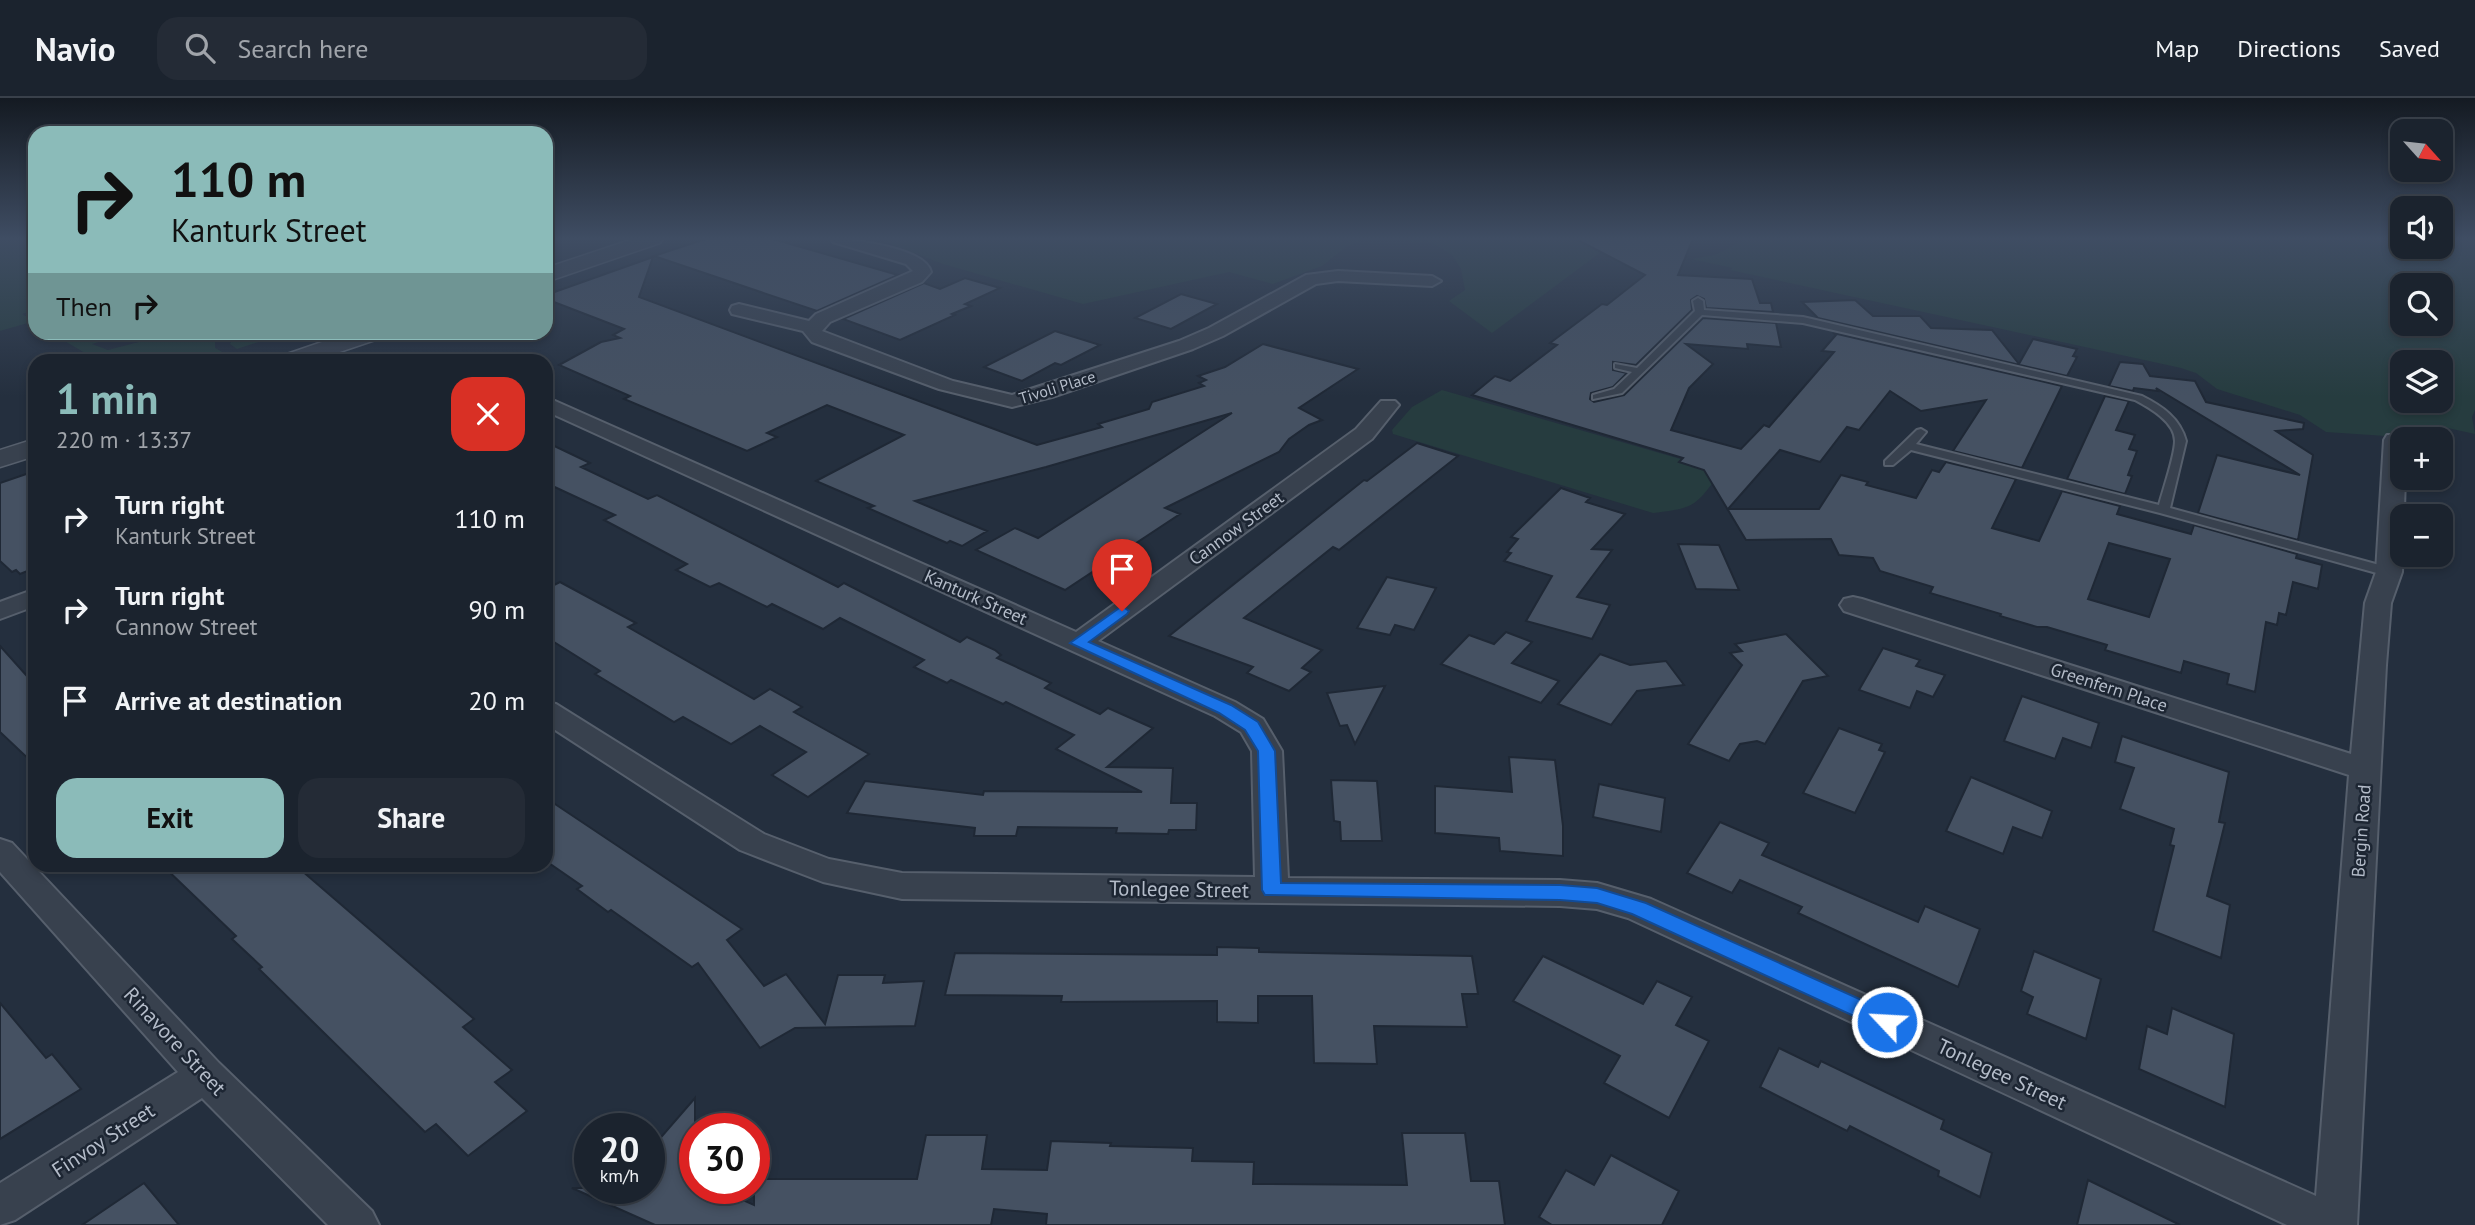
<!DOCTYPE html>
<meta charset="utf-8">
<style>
body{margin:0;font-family:"PT Sans",sans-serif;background:#242b36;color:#f1f3f6;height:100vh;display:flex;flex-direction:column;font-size:26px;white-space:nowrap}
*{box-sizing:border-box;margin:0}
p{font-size:23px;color:#a0a4aa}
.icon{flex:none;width:38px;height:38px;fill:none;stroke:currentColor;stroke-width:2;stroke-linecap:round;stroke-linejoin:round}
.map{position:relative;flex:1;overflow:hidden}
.details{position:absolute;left:28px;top:256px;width:525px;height:518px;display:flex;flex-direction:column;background:#1b232e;border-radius:21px;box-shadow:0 4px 10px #0003,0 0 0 2px #39404a}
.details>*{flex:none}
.hud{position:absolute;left:28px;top:28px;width:525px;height:214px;border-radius:21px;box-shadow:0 4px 10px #0003,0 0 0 2px #39404a;background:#8bbbb9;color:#111;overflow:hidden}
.needle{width:46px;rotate:117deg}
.fabs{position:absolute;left:2390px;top:21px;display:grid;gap:14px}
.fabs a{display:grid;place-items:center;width:63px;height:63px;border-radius:14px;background:#1b232e;box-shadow:0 4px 10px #0003,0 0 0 2px #39404a;font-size:35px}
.speed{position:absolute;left:574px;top:1015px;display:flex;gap:14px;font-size:35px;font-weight:700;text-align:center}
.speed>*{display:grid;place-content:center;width:91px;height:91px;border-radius:50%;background:#1b232e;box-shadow:0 4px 10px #0003,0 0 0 2px #39404a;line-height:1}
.speed small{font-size:18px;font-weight:400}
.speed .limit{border:10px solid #d22;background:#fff;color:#111}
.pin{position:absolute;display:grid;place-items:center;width:60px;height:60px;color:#fff;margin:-72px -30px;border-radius:50% 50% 50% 0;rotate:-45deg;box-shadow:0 0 7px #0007}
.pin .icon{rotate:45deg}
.me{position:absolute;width:77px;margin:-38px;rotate:295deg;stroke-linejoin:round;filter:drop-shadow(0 0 5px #0008)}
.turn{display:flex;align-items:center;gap:24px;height:147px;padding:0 28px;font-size:32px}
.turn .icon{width:91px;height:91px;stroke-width:2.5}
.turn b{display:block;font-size:49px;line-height:60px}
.then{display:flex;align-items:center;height:66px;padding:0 28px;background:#0003;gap:14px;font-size:26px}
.round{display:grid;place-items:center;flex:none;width:74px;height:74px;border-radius:21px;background:#242b36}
.head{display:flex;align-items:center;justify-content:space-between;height:119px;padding:0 28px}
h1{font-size:42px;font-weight:700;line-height:52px;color:#8bbbb9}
.primary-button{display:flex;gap:14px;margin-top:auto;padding:14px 28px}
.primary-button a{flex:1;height:80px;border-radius:21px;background:#8bbbb9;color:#111;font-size:28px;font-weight:700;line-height:80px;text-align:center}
.primary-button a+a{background:#242b36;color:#f1f3f6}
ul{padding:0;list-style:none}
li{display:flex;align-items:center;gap:21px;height:91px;padding:0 28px}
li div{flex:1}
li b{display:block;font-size:26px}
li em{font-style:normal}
header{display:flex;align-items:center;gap:42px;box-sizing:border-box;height:98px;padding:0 35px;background:#1b232e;border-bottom:2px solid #39404a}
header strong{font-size:33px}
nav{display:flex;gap:38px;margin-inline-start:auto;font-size:24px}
.search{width:490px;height:63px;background:#242b36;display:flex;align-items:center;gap:18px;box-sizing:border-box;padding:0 24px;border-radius:21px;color:#a0a4aa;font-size:26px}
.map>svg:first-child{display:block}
.green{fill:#263c3f;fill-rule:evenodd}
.building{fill:#455162;stroke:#1f2835;stroke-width:2;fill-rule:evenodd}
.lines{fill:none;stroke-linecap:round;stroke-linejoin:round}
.service-casing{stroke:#565f6c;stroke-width:4}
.minor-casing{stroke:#565f6c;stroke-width:4}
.tertiary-casing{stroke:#565f6c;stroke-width:3}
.service{fill:#38414e;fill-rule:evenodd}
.minor{fill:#38414e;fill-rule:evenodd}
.tertiary{fill:#38414e;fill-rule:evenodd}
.route{fill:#1a73e8;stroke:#114b97;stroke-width:2}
.labels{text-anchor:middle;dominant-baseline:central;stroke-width:5;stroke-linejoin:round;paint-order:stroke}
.far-street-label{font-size:16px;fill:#b4bcc9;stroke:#1d2633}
.street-label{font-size:18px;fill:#b4bcc9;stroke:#1d2633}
.near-street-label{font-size:21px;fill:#b4bcc9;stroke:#1d2633}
</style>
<header>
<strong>Navio</strong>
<div class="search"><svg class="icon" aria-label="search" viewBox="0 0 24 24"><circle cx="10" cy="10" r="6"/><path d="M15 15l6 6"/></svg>Search here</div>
<nav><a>Map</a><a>Directions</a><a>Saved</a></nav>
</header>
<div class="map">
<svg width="2475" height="1127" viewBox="0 0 2475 1127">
<rect width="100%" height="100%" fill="#242f3e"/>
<!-- green -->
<g class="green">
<polygon points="0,141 35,141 35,212 22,216 29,220 35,218 35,223 0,233"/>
<polygon points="878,141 1587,141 1612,146 1492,235 1449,203 1465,192 1461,171 1452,157 1434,146 1386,141 1363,142 1346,149 1322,168 1273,186 1229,174 1083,206 943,166"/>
<path d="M 1746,141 L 2403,141 L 2403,149 L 2441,149 L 2441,141 L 2475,141 L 2475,312 L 2472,319 L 2475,336 L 2443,329 L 2431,332 L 2430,341 L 2326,334 L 2300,317 L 2217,291 L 2196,275 L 2181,270 L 1730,172 L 1733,170 L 1691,161 L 1715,157 ZM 2403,187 L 2441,187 L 2441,226 L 2403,226 ZM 2403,264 L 2441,264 L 2441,303 L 2403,303 Z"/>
<polygon points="51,235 130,235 92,246 108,252 162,238 181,244 210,235 222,235 215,242 215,250 237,262 97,262"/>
<polygon points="235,235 271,235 277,238 237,251 230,246"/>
<path d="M 1442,292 L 1722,373 C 1695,407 1698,410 1653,415 L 1393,336 L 1392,332 L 1412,309 Z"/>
</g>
<!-- building -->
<g class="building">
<polygon points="705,141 773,141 898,177 817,213 654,158"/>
<path d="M 1576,141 L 1693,141 L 1678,177 L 1752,181 L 1760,205 L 1771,205 L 1773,214 L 1706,210 L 1704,201 L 1697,198 L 1691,202 L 1692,212 L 1636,267 L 1613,264 L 1613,272 L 1627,275 L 1613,289 L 1591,295 L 1590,301 L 1594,304 L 1624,297 L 1703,220 L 1776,225 L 1781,249 L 1747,246 L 1748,251 L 1686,246 L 1713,266 L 1689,290 L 1671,332 L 1741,351 L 1764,327 L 1769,329 L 1834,254 L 1822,253 L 1836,237 L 1833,235 L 2062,288 L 2022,370 L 1953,353 L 1986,302 L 1921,313 L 1890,293 L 1859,332 L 1847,329 L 1820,364 L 1780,352 L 1728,411 L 1819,411 L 1841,377 L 1868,384 L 1866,387 L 1916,400 L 1932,372 L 1939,374 L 1946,364 L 2016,381 L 1992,430 L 2039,443 L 2062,393 L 2120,408 L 2117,416 L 2191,436 L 2194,427 L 2297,456 L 2296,460 L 2322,467 L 2318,491 L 2293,484 L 2286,517 L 2279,515 L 2277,527 L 2266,524 L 2255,594 L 2227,586 L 2229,576 L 2184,563 L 2181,575 L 2105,552 L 2107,547 L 2047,529 L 2037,529 L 2000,518 L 2001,516 L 1930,495 L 1933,489 L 1880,473 L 1873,460 L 1839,457 L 1831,441 L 1746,442 L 1704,372 L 1679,364 L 1683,360 L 1472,297 L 1495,278 L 1510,283 L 1557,247 L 1550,245 L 1602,206 L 1607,207 L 1645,177 ZM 2109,445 L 2170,461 L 2149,519 L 2088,501 Z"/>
<polygon points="653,159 639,199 1037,347 1102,329 1098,326 1149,311 1152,304 1204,288 1199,285 1206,282 1198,278 1225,269 1263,246 1358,271 1299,310 1322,322 1309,327 1289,341 1279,354 1165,410 1180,416 1065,492 976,452 1015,430 1038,440 1232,315 1046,369 915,403 987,433 962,448 950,443 947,445 868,410 874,408 816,383 904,337 827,307 767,335 777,339 747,353 624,301 630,298 559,267 601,244 620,240 613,237 624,231 546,201 546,197"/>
<polygon points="965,180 1000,190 965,206 971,208 952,216 955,217 900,242 843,221 924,185 940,191"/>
<polygon points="1181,196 1217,206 1171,231 1135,220"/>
<polygon points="1855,202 1873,218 1920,218 1931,230 1992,232 2019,266 2033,241 2077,251 2073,258 2077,259 2067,278 1818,220 1802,204"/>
<polygon points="1055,233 1100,247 1061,267 1055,265 1022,283 984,269"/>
<polygon points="2120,264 2143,266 2150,278 2195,283 2206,304 2304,325 2303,331 2276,333 2313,357 2298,442 2198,415 2217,357 2300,377 2156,290 2158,293 2134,290 2133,293 2109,288"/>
<polygon points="2105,298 2129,303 2116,332 2135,337 2129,351 2137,353 2128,377 2132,378 2125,396 2067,381"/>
<polygon points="546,344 590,365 581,369 648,401 657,397 838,489 844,485 960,544 967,539 995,552 1001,557 997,560 1051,585 1045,590 1100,616 1108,610 1153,630 1107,669 1173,670 1171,705 1197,705 1196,732 1169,732 1168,736 1116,735 1117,730 1018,729 1016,738 974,738 975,730 847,715 865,683 983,697 984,693 1142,694 1056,651 1074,637 1006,604 1003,606 951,582 947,585 914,569 924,562 840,520 823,531 772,506 767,509 719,485 710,489 676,472 687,466 604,422 615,417 546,385"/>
<polygon points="1417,345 1458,358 1339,452 1333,449 1244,520 1322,552 1302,570 1311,574 1289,593 1247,575 1253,569 1169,538 1364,382 1367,383"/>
<polygon points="35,373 35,470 20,476 16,472 12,474 0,463 0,385"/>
<polygon points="1561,390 1590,400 1586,404 1625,416 1592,451 1612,452 1577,499 1610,507 1592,541 1526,523 1552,478 1504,463 1511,455 1507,454 1518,441 1511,439"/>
<polygon points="1678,446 1719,447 1739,492 1696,491"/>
<polygon points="1387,479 1436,490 1414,532 1395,527 1390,537 1357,530"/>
<polygon points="560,484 636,525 628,529 754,601 770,591 802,609 794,614 869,656 808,699 772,677 806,654 760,628 731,646 683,619 674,624 595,576 600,573 546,539 546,491"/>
<polygon points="1506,534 1532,544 1512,565 1559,583 1541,605 1441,566 1469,537 1494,546"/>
<polygon points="1786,536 1828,578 1803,583 1765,646 1757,643 1740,646 1729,663 1688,646 1742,567 1730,555 1742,553 1735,546"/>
<polygon points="0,548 35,587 35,667 0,634"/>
<polygon points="1883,550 1920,562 1916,568 1945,577 1933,599 1917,593 1910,610 1859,592"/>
<polygon points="1600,556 1630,567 1666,563 1684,587 1637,593 1611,627 1558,606"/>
<polygon points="1385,588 1355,646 1347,627 1340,628 1327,595"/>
<polygon points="2022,598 2099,625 2091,650 2063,640 2055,661 2004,643"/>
<polygon points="1839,630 1882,646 1879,652 1885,654 1855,715 1803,695"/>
<polygon points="2122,638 2229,674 2219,724 2225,725 2207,798 2230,807 2221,860 2153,833 2174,748 2170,747 2174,731 2120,711 2134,670 2115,664"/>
<polygon points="1509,659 1555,662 1563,728 1563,758 1500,753 1499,740 1435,735 1435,688 1512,694"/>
<polygon points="1971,679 2052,713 2042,740 2013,729 2003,756 1946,733"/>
<polygon points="1331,682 1377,683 1382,743 1341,743 1340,724 1334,723"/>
<polygon points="1599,686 1665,700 1661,734 1593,719"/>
<polygon points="546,700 742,831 727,842 764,888 786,876 825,926 838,877 885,877 883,885 924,883 915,928 795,930 760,950 698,865 692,869 611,812 608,814 577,791 582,788 546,763"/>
<polygon points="1720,724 1769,745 1762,757 1918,824 1925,808 1980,831 1958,889 1798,815 1802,809 1740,782 1732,795 1687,775"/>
<polygon points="161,766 294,766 474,921 463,929 512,972 495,984 527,1013 468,1058 436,1026 425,1034 259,871 262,869 232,841 236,838"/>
<polygon points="1217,849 1259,850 1259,854 1472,858 1478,896 1462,896 1467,929 1374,928 1377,966 1314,965 1312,898 1258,898 1258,925 1217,924 1217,903 1061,904 1062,898 945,897 955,855 1217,857"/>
<polygon points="2034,853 2101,881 2086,941 2027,916 2033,899 2021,893"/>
<polygon points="1543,858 1643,906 1657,883 1692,899 1676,927 1709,943 1669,1020 1604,985 1620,958 1513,903"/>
<polygon points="0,905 46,960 52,956 81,991 0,1041"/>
<polygon points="2172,910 2234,936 2225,1009 2139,971 2147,928 2167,936"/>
<polygon points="1779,950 1818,969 1821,963 1944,1022 1941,1031 1992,1055 1980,1099 1938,1078 1939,1073 1850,1028 1847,1033 1760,989"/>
<polygon points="695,1000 695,1090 716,1090 754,1107 754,1081 917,1081 926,1037 987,1037 982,1071 1047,1072 1051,1043 1111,1045 1110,1048 1193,1050 1192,1063 1254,1064 1253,1086 1407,1087 1402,1035 1465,1035 1471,1083 1499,1083 1505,1127 1046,1127 1047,1116 994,1111 991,1127 655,1127 572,1090 649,1090 649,1053"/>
<polygon points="1611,1057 1679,1093 1662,1127 1552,1127 1539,1119 1566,1072 1594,1087"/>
<polygon points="2088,1082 2180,1127 2077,1127"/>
<polygon points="144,1085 179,1127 82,1127"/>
</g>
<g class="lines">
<!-- service casing -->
<g class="service-casing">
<path id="service" d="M 1698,200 L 1703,203 L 1704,212 L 1803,219 L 2142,298 C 2162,308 2180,320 2186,343 L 2170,410 L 2394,471 L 2395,474 L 2394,477 L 2384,477 L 2160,415 L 1911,352 L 1893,367 L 1885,367 L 1885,363 L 1917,332 L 1921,331 L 1926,334 L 1916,346 L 2159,407 C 2163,392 2175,357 2175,343 C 2175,324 2150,310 2135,302 L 1803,225 L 1702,217 L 1622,295 L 1593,301 L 1593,297 L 1614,291 L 1632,274 L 1615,270 L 1615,266 L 1637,270 L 1695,213 L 1693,203 Z"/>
</g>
<!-- minor casing -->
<g class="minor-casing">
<g id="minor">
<path d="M 831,141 C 852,141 926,150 931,174 L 922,184 L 830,224 L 822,233 L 953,283 L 1012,297 L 1179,243 L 1209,230 L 1306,177 L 1338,173 L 1432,178 L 1441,183 L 1432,188 L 1338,183 L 1316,186 L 1223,238 L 1193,251 L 1052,299 L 1012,309 L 939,291 L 812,244 L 803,233 L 732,216 L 730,212 L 732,208 L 739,206 L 809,223 L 816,216 L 913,173 L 906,166 L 833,144 Z"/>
<polygon points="546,299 1076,534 1356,331 1381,303 1395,303 1399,307 1372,341 1098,543 1235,604 1263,621 1282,653 1288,780 1560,782 1597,785 1651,801 2316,1098 2349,677 1844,513 1840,507 1844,501 1853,499 1862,501 2351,656 2365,505 2376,474 2384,342 2387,337 2403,337 2405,341 2403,341 2405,380 2402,474 2391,505 2386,567 2357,1127 2287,1127 1628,820 1597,811 1560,808 902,801 823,784 740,752 546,626 546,604 556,606 764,736 829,761 902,775 1255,779 1252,653 1241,634 1215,618 546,313"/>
<polygon points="35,491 35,508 0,521 0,504"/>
<polygon points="0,741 12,745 219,965 372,1113 379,1127 328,1127 202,1000 15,1122 0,1127 0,1085 178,974 0,774"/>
</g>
</g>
<!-- tertiary casing -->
<g class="tertiary-casing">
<g id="tertiary">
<polygon points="633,141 663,141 660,145 546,184 546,170"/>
<polygon points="351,234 388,234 384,239 316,262 281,262 284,257"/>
<polygon points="35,341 35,358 0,369 0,352"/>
</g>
</g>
<!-- service -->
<use href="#service" class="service"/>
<!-- minor -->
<use href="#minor" class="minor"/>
<!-- tertiary -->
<use href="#tertiary" class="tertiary"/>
</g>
<!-- sky -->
<linearGradient id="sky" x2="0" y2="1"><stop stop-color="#141a22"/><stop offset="0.47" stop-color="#3f4d63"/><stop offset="1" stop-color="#3f4d63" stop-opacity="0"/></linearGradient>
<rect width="2475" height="299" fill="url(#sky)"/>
<!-- route -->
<polygon class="route" points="1122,508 1129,513 1127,516 1089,544 1231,607 1258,624 1275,653 1281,785 1560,787 1597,790 1646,805 1895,917 1898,924 1895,930 1887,932 1880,930 1632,816 1597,805 1560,802 1265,797 1262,792 1258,653 1245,632 1219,615 1070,545"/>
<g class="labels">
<!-- far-street labels -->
<g class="far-street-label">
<text transform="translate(1057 289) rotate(-17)">Tivoli Place</text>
</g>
<!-- street labels -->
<g class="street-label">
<text transform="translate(1236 430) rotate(-36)">Cannow Street</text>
<text transform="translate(976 499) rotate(24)">Kanturk Street</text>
<text transform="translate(2109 589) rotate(18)">Greenfern Place</text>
<text transform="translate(2361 733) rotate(-86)">Bergin Road</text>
</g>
<!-- near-street labels -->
<g class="near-street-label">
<text transform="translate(1179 791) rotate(1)">Tonlegee Street</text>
<text transform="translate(175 943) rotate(47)">Rinavore Street</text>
<text transform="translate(2002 976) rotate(25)">Tonlegee Street</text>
<text transform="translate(103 1042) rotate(-33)">Finvoy Street</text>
</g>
</g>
</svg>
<div class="fabs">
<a><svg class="needle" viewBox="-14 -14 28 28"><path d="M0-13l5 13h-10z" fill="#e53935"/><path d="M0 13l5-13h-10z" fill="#a0a4aa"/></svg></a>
<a><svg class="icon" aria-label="sound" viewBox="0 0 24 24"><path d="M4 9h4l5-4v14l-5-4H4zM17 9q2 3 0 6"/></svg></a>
<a><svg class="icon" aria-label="search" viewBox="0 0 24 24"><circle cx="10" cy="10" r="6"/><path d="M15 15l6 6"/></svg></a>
<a><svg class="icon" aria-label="layers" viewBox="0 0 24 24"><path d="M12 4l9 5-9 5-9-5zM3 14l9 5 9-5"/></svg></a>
<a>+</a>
<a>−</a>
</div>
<div class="speed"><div>20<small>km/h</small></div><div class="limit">30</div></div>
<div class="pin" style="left:1122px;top:513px;background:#d93025"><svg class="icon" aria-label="arrive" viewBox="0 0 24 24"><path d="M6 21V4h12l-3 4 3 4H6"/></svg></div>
<svg class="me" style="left:1887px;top:924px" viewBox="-20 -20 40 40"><circle r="17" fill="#1a73e8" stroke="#fff" stroke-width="3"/><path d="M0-11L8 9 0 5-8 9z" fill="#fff"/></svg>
<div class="hud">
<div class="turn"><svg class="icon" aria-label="right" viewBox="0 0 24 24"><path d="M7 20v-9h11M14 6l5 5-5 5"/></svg><div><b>110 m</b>Kanturk Street</div></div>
<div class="then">Then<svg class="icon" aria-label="right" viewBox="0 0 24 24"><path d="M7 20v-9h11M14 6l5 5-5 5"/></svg></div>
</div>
<section class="details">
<div class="head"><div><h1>1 min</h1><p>220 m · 13:37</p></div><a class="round" style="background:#d93025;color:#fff"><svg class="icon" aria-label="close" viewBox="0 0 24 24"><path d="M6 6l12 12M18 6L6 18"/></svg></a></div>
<ul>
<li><svg class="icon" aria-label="right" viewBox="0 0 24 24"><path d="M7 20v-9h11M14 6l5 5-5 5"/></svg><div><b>Turn right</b><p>Kanturk Street</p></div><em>110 m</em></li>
<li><svg class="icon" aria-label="right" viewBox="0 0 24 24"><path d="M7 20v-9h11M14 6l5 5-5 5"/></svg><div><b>Turn right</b><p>Cannow Street</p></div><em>90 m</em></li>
<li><svg class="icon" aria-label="arrive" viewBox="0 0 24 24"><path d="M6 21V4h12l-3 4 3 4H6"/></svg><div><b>Arrive at destination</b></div><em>20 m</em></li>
</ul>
<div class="primary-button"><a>Exit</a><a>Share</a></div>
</section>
</div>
